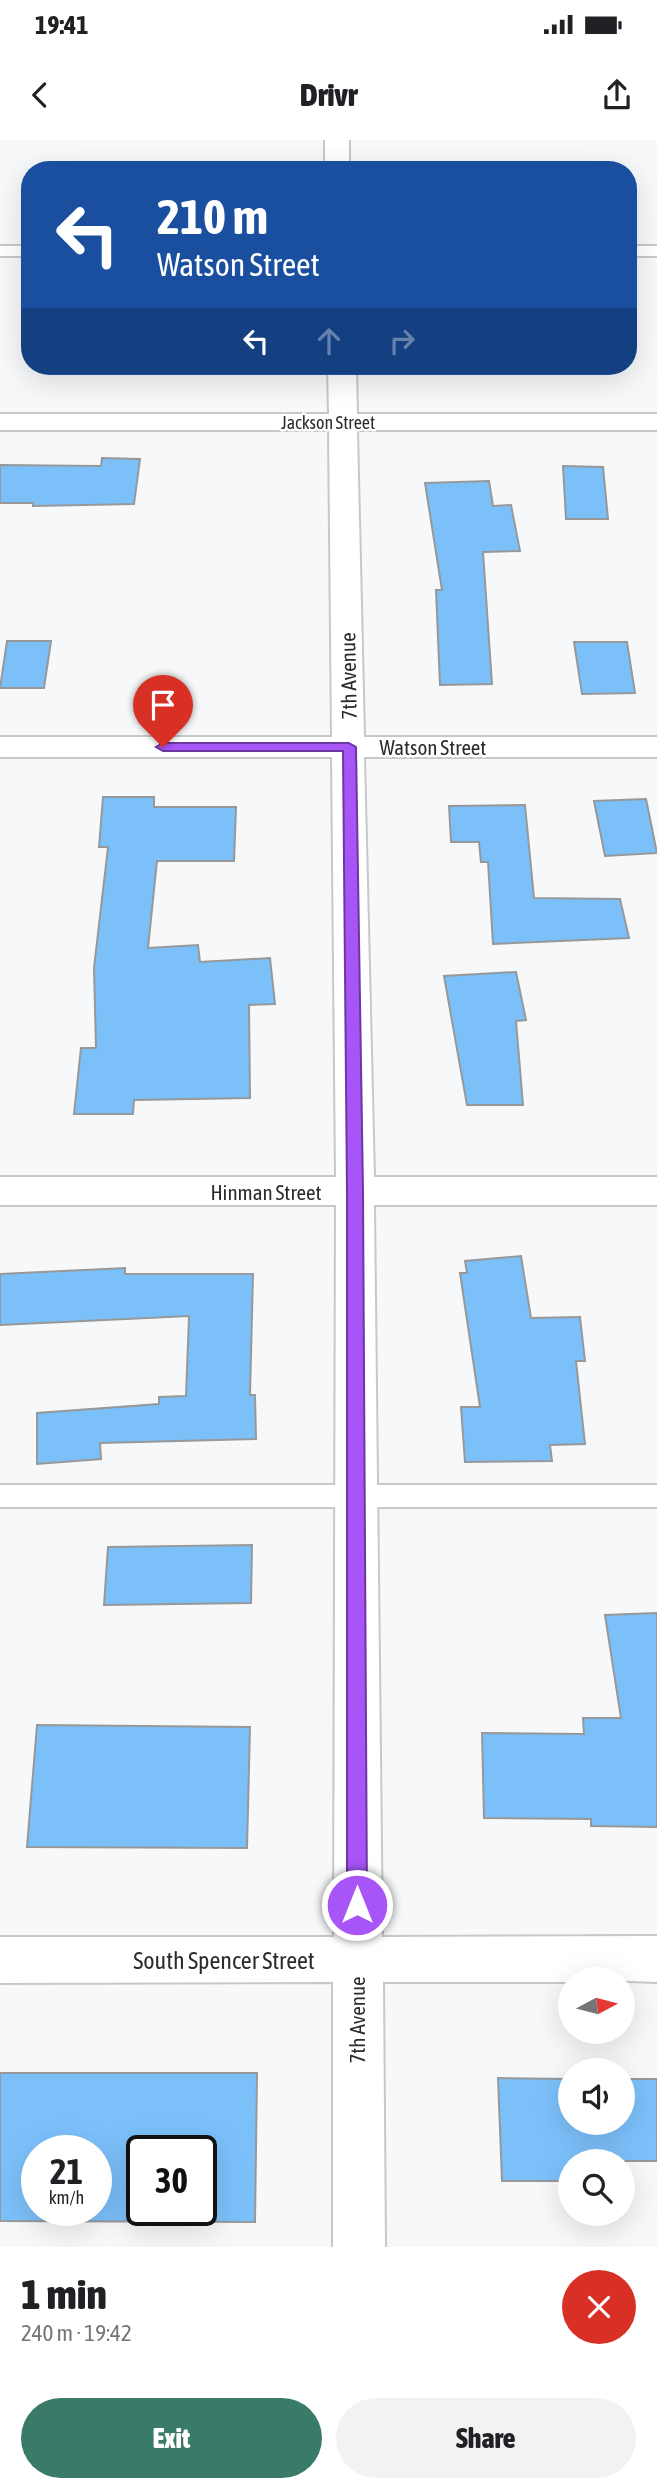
<!DOCTYPE html>
<meta charset="utf-8">
<style>
body{margin:0;font-family:"Asap Condensed",sans-serif;background:#f2f2f2;color:#202124;height:100vh;display:flex;flex-direction:column;font-size:26px;white-space:nowrap}
*{box-sizing:border-box;margin:0}
p{font-size:23px;color:#757577}
.icon{flex:none;width:38px;height:38px;fill:none;stroke:currentColor;stroke-width:2;stroke-linecap:round;stroke-linejoin:round}
.map{position:relative;height:2107px;overflow:hidden}
.drawer{display:flex;flex-direction:column;background:#fff;flex:1}
.drawer>*{flex:none}
.top-card{position:absolute;left:21px;top:21px;width:616px;height:214px;border-radius:28px;box-shadow:0 7px 28px #0002;background:#1a4fa0;color:#fff;overflow:hidden}
.needle{width:46px;rotate:83deg}
.buttons{position:absolute;left:558px;top:1827px;display:grid;gap:14px}
.buttons a{display:grid;place-items:center;width:77px;height:77px;border-radius:50%;background:#fff;box-shadow:0 7px 28px #0002;font-size:35px}
.speed{position:absolute;left:21px;top:1995px;display:flex;gap:14px;font-size:35px;font-weight:700;text-align:center}
.speed>*{display:grid;place-content:center;width:91px;height:91px;border-radius:50%;background:#fff;box-shadow:0 7px 28px #0002;line-height:1}
.speed small{font-size:18px;font-weight:400}
.speed .limit{border:4px solid #111;border-radius:10px;background:#fff;color:#111}
.pin{position:absolute;display:grid;place-items:center;width:60px;height:60px;color:#fff;margin:-72px -30px;border-radius:50% 50% 50% 0;rotate:-45deg;box-shadow:0 0 7px #0007}
.pin .icon{rotate:45deg}
.me{position:absolute;width:77px;margin:-38px;rotate:0deg;stroke-linejoin:round;filter:drop-shadow(0 0 5px #0008)}
.turn{display:flex;align-items:center;gap:24px;height:147px;padding:0 21px;font-size:32px}
.turn .icon{width:91px;height:91px;stroke-width:2.5}
.turn b{display:block;font-size:49px;line-height:60px}
.lanes{display:flex;align-items:center;height:66px;padding:0 21px;background:#0003;justify-content:center;gap:35px;direction:ltr}
.lanes .off{opacity:.35}
.round{display:grid;place-items:center;flex:none;width:74px;height:74px;border-radius:37px;background:#f2f2f2}
.summary{display:flex;align-items:center;justify-content:space-between;height:119px;padding:0 21px}
h1{font-size:42px;font-weight:800;line-height:52px}
.action{display:flex;gap:14px;margin-top:auto;padding:14px 21px}
.action a{flex:1;height:80px;border-radius:42px;background:#3a7a68;color:#fff;font-size:28px;font-weight:800;line-height:80px;text-align:center}
.action a+a{background:#f2f2f2;color:#202124}
.status{display:flex;justify-content:space-between;align-items:center;height:49px;padding:0 35px;background:#fff;direction:ltr}
.status svg{height:19px;fill:currentColor}
header{display:flex;justify-content:space-between;align-items:center;height:91px;padding:0 21px;background:#fff;font-size:32px;font-weight:800}
.map>svg:first-child{display:block}
.building{fill:#7cc0fa;stroke:#969899;stroke-width:2;fill-rule:evenodd}
.lines{fill:none;stroke-linecap:round;stroke-linejoin:round}
.service-casing{stroke:#c6c8c9;stroke-width:4}
.minor-casing{stroke:#c6c8c9;stroke-width:4}
.service{fill:#fff;fill-rule:evenodd}
.minor{fill:#fff;fill-rule:evenodd}
.route{fill:#a855f7;stroke:#6d37a1;stroke-width:2}
.labels{text-anchor:middle;dominant-baseline:central;stroke-width:5;stroke-linejoin:round;paint-order:stroke}
.far-street-label{font-size:18px;fill:#2a2b2b;stroke:#fff}
.street-label{font-size:21px;fill:#2a2b2b;stroke:#fff}
.near-street-label{font-size:24px;fill:#2a2b2b;stroke:#fff}
</style>
<div class="status"><b>19:41</b><svg viewBox="0 0 49 12"><path d="M0 12V9h3v3zM5 12V6h3v6zM10 12V3h3v9zM15 12V0h3v12zM26 1h20v11H26zM47 4h2v5h-2z"/></svg></div>
<header><svg class="icon" aria-label="back" viewBox="0 0 24 24"><path d="M15 5l-7 7 7 7"/></svg>Drivr<svg class="icon" aria-label="share" viewBox="0 0 24 24"><path d="M12 15V3M7 8l5-5 5 5M5 13v7h14v-7"/></svg></header>
<div class="map">
<svg width="657" height="2107" viewBox="0 0 657 2107">
<rect width="100%" height="100%" fill="#f7f8fa"/>
<!-- building -->
<g class="building">
<polygon points="102,318 140,319 134,364 33,366 33,363 0,363 0,325 101,326"/>
<polygon points="563,326 603,327 608,379 566,379"/>
<polygon points="489,341 493,366 511,365 520,411 483,412 492,544 440,545 436,450 442,450 425,343"/>
<polygon points="7,501 51,501 44,548 0,548"/>
<polygon points="574,502 627,502 635,553 582,554"/>
<polygon points="103,657 154,657 154,667 236,667 234,721 157,721 148,808 198,805 200,822 270,818 275,864 249,865 250,958 134,960 133,974 74,974 81,908 96,908 94,828 108,707 99,707"/>
<polygon points="646,659 657,713 605,716 594,661"/>
<polygon points="525,665 534,758 620,759 629,798 493,804 488,722 481,722 479,702 451,702 449,666"/>
<polygon points="516,832 526,880 516,881 523,965 467,965 444,836"/>
<polygon points="521,1116 531,1178 580,1177 585,1221 576,1221 585,1304 550,1305 552,1321 465,1322 461,1267 480,1267 460,1133 467,1133 465,1121"/>
<polygon points="125,1128 125,1134 253,1134 250,1255 255,1255 256,1299 100,1303 101,1319 37,1324 37,1273 159,1264 159,1257 186,1256 189,1176 0,1185 0,1134"/>
<polygon points="252,1405 251,1463 104,1465 108,1407"/>
<polygon points="657,1473 657,1687 591,1686 591,1679 484,1678 482,1593 584,1594 583,1578 621,1578 605,1475"/>
<polygon points="37,1585 250,1587 247,1708 27,1707"/>
<path d="M 0,1933 L 257,1933 L 255,2082 L 0,2081 ZM 37,2011 L 96,2011 L 96,2070 L 37,2070 ZM 142,2011 L 201,2011 L 201,2070 L 142,2070 Z"/>
<polygon points="498,1938 570,1939 570,1983 623,1983 623,1939 657,1939 657,2021 570,2021 570,2041 502,2041"/>
</g>
<g class="lines">
<!-- service casing -->
<g class="service-casing">
<g id="service">
<rect x="0" y="106" width="30" height="10"/>
<rect x="628" y="106" width="29" height="10"/>
<rect x="0" y="1345" width="657" height="22"/>
</g>
</g>
<!-- minor casing -->
<g class="minor-casing">
<g id="minor">
<rect x="325" y="0" width="24" height="30"/>
<polygon points="328,226 356,226 357,274 657,274 657,290 357,290 364,597 657,597 657,617 364,617 374,1037 657,1037 657,1065 374,1065 382,1797 657,1796 657,1842 570,1839 570,1842 383,1842 385,2107 333,2107 333,1842 0,1843 0,1797 334,1797 336,1065 0,1065 0,1037 336,1037 332,617 0,617 0,597 332,597 329,290 0,290 0,274 329,274"/>
</g>
</g>
<!-- service -->
<use href="#service" class="service"/>
<!-- minor -->
<use href="#minor" class="minor"/>
</g>
<!-- route -->
<polygon class="route" points="349,603 356,607 363,1052 367,1765 364,1772 357,1775 350,1772 347,1765 347,1052 343,611 163,611 156,607 163,603"/>
<g class="labels">
<!-- far-street labels -->
<g class="far-street-label">
<text x="328" y="282">Jackson Street</text>
</g>
<!-- street labels -->
<g class="street-label">
<text transform="translate(348 536) rotate(-91)">7th Avenue</text>
<text x="433" y="607">Watson Street</text>
<text x="266" y="1052">Hinman Street</text>
<text transform="translate(357 1880) rotate(-90)">7th Avenue</text>
</g>
<!-- near-street labels -->
<g class="near-street-label">
<text x="224" y="1820">South Spencer Street</text>
</g>
</g>
</svg>
<div class="buttons">
<a><svg class="needle" viewBox="-14 -14 28 28"><path d="M0-13l5 13h-10z" fill="#e53935"/><path d="M0 13l5-13h-10z" fill="#757577"/></svg></a>
<a><svg class="icon" aria-label="sound" viewBox="0 0 24 24"><path d="M4 9h4l5-4v14l-5-4H4zM17 9q2 3 0 6"/></svg></a>
<a><svg class="icon" aria-label="search" viewBox="0 0 24 24"><circle cx="10" cy="10" r="6"/><path d="M15 15l6 6"/></svg></a>
</div>
<div class="speed"><div>21<small>km/h</small></div><div class="limit">30</div></div>
<div class="pin" style="left:163px;top:607px;background:#d93025"><svg class="icon" aria-label="arrive" viewBox="0 0 24 24"><path d="M6 21V4h12l-3 4 3 4H6"/></svg></div>
<svg class="me" style="left:357px;top:1765px" viewBox="-20 -20 40 40"><circle r="17" fill="#a855f7" stroke="#fff" stroke-width="3"/><path d="M0-11L8 9 0 5-8 9z" fill="#fff"/></svg>
<div class="top-card">
<div class="turn"><svg class="icon" aria-label="left" viewBox="0 0 24 24"><path d="M17 20v-9H6M10 6l-5 5 5 5"/></svg><div><b>210 m</b>Watson Street</div></div>
<div class="lanes"><svg class="icon" aria-label="left" viewBox="0 0 24 24"><path d="M17 20v-9H6M10 6l-5 5 5 5"/></svg><svg class="icon off" aria-label="ahead" viewBox="0 0 24 24"><path d="M12 20V5M6 11l6-6 6 6"/></svg><svg class="icon off" aria-label="right" viewBox="0 0 24 24"><path d="M7 20v-9h11M14 6l5 5-5 5"/></svg></div>
</div>
</div>
<section class="drawer">
<div class="summary"><div><h1>1 min</h1><p>240 m · 19:42</p></div><a class="round" style="background:#d93025;color:#fff"><svg class="icon" aria-label="close" viewBox="0 0 24 24"><path d="M6 6l12 12M18 6L6 18"/></svg></a></div>
<div class="action"><a>Exit</a><a>Share</a></div>
</section>
